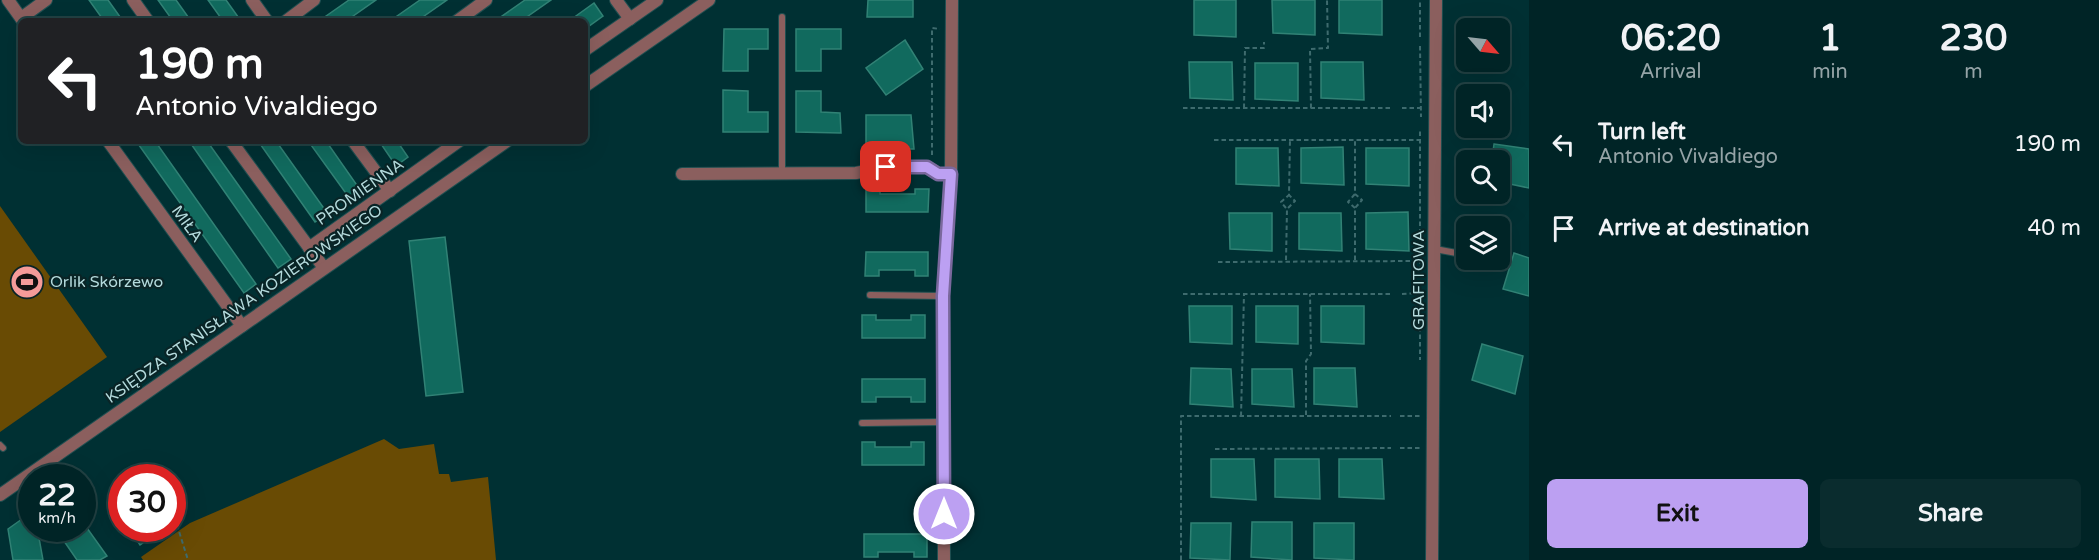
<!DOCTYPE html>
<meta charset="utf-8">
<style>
body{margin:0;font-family:"Varela Round",sans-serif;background:#0a2c2e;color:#f1f3f6;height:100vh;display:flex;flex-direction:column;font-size:22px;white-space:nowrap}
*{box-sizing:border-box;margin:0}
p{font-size:20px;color:#95a4a7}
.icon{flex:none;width:33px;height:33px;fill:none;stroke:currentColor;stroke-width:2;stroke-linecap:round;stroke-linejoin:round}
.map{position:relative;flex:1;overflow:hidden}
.details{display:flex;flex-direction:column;background:#002426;width:570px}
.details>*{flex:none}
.guide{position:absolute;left:18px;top:18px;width:570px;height:126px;border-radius:9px;box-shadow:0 6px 24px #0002,0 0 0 2px #224143;background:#202124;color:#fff;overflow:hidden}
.needle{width:39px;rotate:118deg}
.tools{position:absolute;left:1456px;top:18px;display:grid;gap:12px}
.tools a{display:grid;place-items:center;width:54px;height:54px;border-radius:9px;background:#002426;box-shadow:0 6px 24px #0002,0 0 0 2px #224143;font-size:30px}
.speed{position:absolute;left:18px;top:464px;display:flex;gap:12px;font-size:30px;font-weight:700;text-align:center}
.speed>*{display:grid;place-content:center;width:78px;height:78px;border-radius:50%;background:#002426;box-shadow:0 6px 24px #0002,0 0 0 2px #224143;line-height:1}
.speed small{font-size:15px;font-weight:400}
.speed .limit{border:9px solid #d22;background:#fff;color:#111}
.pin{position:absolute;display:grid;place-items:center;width:51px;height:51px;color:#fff;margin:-26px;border-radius:12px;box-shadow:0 3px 9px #0006}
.me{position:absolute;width:66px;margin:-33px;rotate:0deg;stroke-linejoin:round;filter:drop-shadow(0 0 4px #0008)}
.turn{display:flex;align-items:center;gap:21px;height:126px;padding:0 18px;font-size:27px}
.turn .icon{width:78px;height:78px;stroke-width:2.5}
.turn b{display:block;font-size:42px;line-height:51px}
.eta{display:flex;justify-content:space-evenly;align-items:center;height:102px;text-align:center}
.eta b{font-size:36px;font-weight:800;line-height:42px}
.cta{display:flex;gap:12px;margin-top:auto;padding:12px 18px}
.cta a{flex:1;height:69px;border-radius:9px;background:#bca0f2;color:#111;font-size:24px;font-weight:800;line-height:69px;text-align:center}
.cta a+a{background:#0a2c2e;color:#f1f3f6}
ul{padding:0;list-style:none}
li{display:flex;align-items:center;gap:18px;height:84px;padding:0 18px}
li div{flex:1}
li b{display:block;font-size:22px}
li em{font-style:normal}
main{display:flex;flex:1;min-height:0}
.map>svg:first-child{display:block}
.green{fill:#694b04}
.building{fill:#116a5e;stroke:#318275;stroke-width:1.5}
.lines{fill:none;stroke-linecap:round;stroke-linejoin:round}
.service-casing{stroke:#204f51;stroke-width:8}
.minor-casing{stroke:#204f51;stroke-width:14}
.tertiary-casing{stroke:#204f51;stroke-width:14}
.path{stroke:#3e6b6e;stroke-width:2;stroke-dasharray:4.5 3;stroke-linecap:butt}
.service{stroke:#8b5f5e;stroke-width:6}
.minor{stroke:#8b5f5e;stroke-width:12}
.tertiary{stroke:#8b5f5e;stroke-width:12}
.route-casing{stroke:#7a689d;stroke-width:15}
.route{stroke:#bca0f2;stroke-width:10}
.labels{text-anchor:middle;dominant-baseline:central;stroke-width:4.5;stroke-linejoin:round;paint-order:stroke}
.street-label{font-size:16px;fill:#b4dadc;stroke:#092426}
.poi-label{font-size:16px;fill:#b4dadc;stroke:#092426;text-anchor:start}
</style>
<main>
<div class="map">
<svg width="1529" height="560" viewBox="0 0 1529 560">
<rect width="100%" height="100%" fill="#003033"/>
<!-- green -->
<g class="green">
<polygon points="0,206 107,357 0,432"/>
<polygon points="384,439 399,449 434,444 439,474 449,474 451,482 488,477 496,560 143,560 141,557 190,523"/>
</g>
<!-- building -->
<g class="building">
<polygon points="89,0 108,0 123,21 104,21"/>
<polygon points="158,0 176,0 191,21 173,21"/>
<polygon points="208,0 226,0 241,21 223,21"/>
<polygon points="349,0 376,0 346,21 319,21"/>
<polygon points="420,0 447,0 417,21 390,21"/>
<polygon points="525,0 551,0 521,21 495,21"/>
<polygon points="868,0 913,0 913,17 867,17"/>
<polygon points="1194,0 1236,0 1236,37 1194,35"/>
<polygon points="1272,0 1315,0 1315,35 1273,33"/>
<polygon points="1339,0 1382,0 1382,35 1339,33"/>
<polygon points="594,3 603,16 585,29 585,21 569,21"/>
<polygon points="724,29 768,29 768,49 748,49 748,71 723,71"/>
<polygon points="796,29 841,29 841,49 821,49 821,71 796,71"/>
<polygon points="905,40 923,69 886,95 866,68"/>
<polygon points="1189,62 1232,62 1233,100 1190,98"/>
<polygon points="1321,62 1363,62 1364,100 1321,98"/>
<polygon points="1255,63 1298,63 1298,101 1255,99"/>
<polygon points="723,90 748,91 748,112 768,112 768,132 723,132"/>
<polygon points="796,91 821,91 821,112 840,113 841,133 796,132"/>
<polygon points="866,115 911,115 914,149 866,149"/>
<polygon points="136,141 155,141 256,284 244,293"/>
<polygon points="189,141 207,141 291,259 278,268"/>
<polygon points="258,141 276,141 328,214 315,222"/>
<polygon points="317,141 326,141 361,191 350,199 311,145"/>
<polygon points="379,141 397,141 408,157 396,166"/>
<polygon points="1494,144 1529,149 1529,188 1500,182 1500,160 1492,159"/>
<polygon points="1343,147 1344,185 1301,183 1301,148"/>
<polygon points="1236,148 1278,148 1279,186 1236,184"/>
<polygon points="1366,148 1409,148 1409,186 1366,184"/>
<polygon points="866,189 880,189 880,194 915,194 915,189 929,189 928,212 866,212"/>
<polygon points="1408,212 1409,251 1366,249 1366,213"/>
<polygon points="1229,213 1272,213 1272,251 1230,249"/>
<polygon points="1299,213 1341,213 1342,251 1299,249"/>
<polygon points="445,237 463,392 426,396 409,241"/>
<polygon points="866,252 928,252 928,276 915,276 915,270 879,270 879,276 865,276"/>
<polygon points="1514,253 1529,258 1529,296 1503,289"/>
<polygon points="1189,306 1232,306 1232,344 1190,342"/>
<polygon points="1256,306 1298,306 1298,344 1256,342"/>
<polygon points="1321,306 1364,306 1364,344 1321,342"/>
<polygon points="862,315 876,315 876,320 911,320 911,315 925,315 925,338 862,338"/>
<polygon points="1482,344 1523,356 1515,394 1472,380"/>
<polygon points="1191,368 1231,369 1233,407 1190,404"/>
<polygon points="1314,368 1355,368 1357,407 1314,404"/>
<polygon points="1252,369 1292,369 1294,407 1252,404"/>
<polygon points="862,379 925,379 925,402 911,402 911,397 876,397 876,402 862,402"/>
<polygon points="862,442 875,442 875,447 911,447 911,442 924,442 924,465 862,465"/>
<polygon points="1211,459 1254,459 1256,500 1211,497"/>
<polygon points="1275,459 1319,459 1320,499 1275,497"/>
<polygon points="1339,459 1382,459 1384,499 1339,497"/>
<polygon points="122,490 122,518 108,499"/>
<polygon points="32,512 32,528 53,528 39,538 43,560 13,560 8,529"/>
<polygon points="1252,522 1292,522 1292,560 1251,557"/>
<polygon points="1191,523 1231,523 1230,560 1190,558"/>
<polygon points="1314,523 1354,523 1354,560 1314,558"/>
<polygon points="55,528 87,528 107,556 100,560 77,560"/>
<polygon points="129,528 164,528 140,545"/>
<polygon points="864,534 927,534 927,557 914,557 914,552 878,552 878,557 864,557"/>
</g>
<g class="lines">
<!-- service casing -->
<g class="service-casing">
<g id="service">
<polyline points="782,174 782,17"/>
<polyline points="1435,249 1467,255"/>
<polyline points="1482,260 1490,262"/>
<polyline points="870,295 943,296"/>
<polyline points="862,423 943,422"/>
<polyline points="0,445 3,448"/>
</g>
</g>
<!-- minor casing -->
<g class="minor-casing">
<g id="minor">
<polyline points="8,0 23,21"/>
<polyline points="133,0 148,21"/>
<polyline points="252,0 267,21"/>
<polyline points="616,0 630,19"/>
<polyline points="21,18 46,0"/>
<polyline points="286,21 314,0"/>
<polyline points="457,21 486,0"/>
<polyline points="585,50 657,0"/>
<polyline points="108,141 242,326"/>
<polyline points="231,141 324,268"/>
<polyline points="353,141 390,191"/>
<polyline points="682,174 856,173 886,167 927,167 938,174 951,174"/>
<polyline points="309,248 459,141"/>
<polyline points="944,560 943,296 951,174 952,0"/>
<polyline points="1432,560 1436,0"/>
</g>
</g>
<!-- tertiary casing -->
<g class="tertiary-casing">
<g id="tertiary">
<polyline points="585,86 709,0"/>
<polyline points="0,495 507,141"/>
</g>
</g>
<!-- path -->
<g class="path">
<polyline points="1420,37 1420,0"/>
<polyline points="1420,46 1421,117"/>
<polyline points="1183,108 1392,108"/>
<polyline points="1244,108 1245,48 1264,48 1264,42"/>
<polyline points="1311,108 1310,49 1328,48 1327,0"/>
<polyline points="1402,108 1420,108"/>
<polyline points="1214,140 1420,140"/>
<polyline points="932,155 932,28 940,29"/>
<polyline points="1286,208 1281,202 1289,195"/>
<polyline points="1355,208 1348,202 1355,194"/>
<polyline points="1286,260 1287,209 1295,201 1289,195 1290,140"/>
<polyline points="1355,260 1355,208 1362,200 1355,194 1355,140"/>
<polyline points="1218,262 1420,261"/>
<polyline points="1420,271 1420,130"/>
<polyline points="1420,282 1420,360"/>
<polyline points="1183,294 1393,294"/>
<polyline points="1402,294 1420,293"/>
<polyline points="1306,415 1306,361 1311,354 1310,294"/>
<polyline points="1241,416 1244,294"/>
<polyline points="1400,416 1420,416"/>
<polyline points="1400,448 1420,448"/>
<polyline points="1215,449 1391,448"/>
<polyline points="177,525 188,560"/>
<polyline points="1181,560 1181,416 1391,416"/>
</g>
<!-- service -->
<use href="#service" class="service"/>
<!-- minor -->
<use href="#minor" class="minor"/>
<!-- tertiary -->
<use href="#tertiary" class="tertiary"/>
</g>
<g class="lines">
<!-- route casing -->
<g class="route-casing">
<polyline id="route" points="886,167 927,167 938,174 951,174 943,296 944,514"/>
</g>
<!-- route -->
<use href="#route" class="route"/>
</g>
<!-- icons -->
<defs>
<g id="stadium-disc" transform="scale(1.725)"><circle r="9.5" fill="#f59b99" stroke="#092426"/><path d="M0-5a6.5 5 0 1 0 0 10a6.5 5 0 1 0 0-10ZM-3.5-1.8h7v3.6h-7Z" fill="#111"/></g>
</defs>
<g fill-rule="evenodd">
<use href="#stadium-disc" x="27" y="282"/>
</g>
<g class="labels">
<!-- street labels -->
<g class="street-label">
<text transform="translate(360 192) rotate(-35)">PROMIENNA</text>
<text transform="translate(187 224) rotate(54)">MIŁA</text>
<text transform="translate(1419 280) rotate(-90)">GRAFITOWA</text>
<text transform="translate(244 304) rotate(-35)">KSIĘDZA STANISŁAWA KOZIEROWSKIEGO</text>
</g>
<!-- poi labels -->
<g class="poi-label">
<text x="50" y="282">Orlik Skórzewo</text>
</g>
</g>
</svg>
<div class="tools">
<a><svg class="needle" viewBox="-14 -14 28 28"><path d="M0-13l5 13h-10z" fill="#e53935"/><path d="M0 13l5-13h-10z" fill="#95a4a7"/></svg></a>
<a><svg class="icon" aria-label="sound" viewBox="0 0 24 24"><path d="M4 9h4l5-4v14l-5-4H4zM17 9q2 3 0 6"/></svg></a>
<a><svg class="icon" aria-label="search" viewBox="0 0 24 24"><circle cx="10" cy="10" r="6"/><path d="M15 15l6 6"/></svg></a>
<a><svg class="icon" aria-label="layers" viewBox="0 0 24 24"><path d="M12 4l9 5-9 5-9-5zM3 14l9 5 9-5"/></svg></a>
</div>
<div class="speed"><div>22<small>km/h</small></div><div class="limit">30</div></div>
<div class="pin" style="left:886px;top:167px;background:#d93025"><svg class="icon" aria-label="arrive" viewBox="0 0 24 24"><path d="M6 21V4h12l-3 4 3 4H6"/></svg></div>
<svg class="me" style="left:944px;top:514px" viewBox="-20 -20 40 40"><circle r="17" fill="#bca0f2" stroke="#fff" stroke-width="3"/><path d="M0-11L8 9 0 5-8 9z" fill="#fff"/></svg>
<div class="guide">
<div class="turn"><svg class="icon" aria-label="left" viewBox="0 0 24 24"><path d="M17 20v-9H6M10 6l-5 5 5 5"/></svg><div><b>190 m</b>Antonio Vivaldiego</div></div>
</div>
</div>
<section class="details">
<div class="eta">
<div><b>06:20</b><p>Arrival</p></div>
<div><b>1</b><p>min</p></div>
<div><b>230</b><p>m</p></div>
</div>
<ul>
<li><svg class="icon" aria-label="left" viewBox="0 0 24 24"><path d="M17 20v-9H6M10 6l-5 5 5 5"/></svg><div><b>Turn left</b><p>Antonio Vivaldiego</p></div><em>190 m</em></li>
<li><svg class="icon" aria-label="arrive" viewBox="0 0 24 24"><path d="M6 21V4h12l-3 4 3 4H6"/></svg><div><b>Arrive at destination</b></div><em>40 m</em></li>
</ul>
<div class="cta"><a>Exit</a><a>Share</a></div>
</section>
</main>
